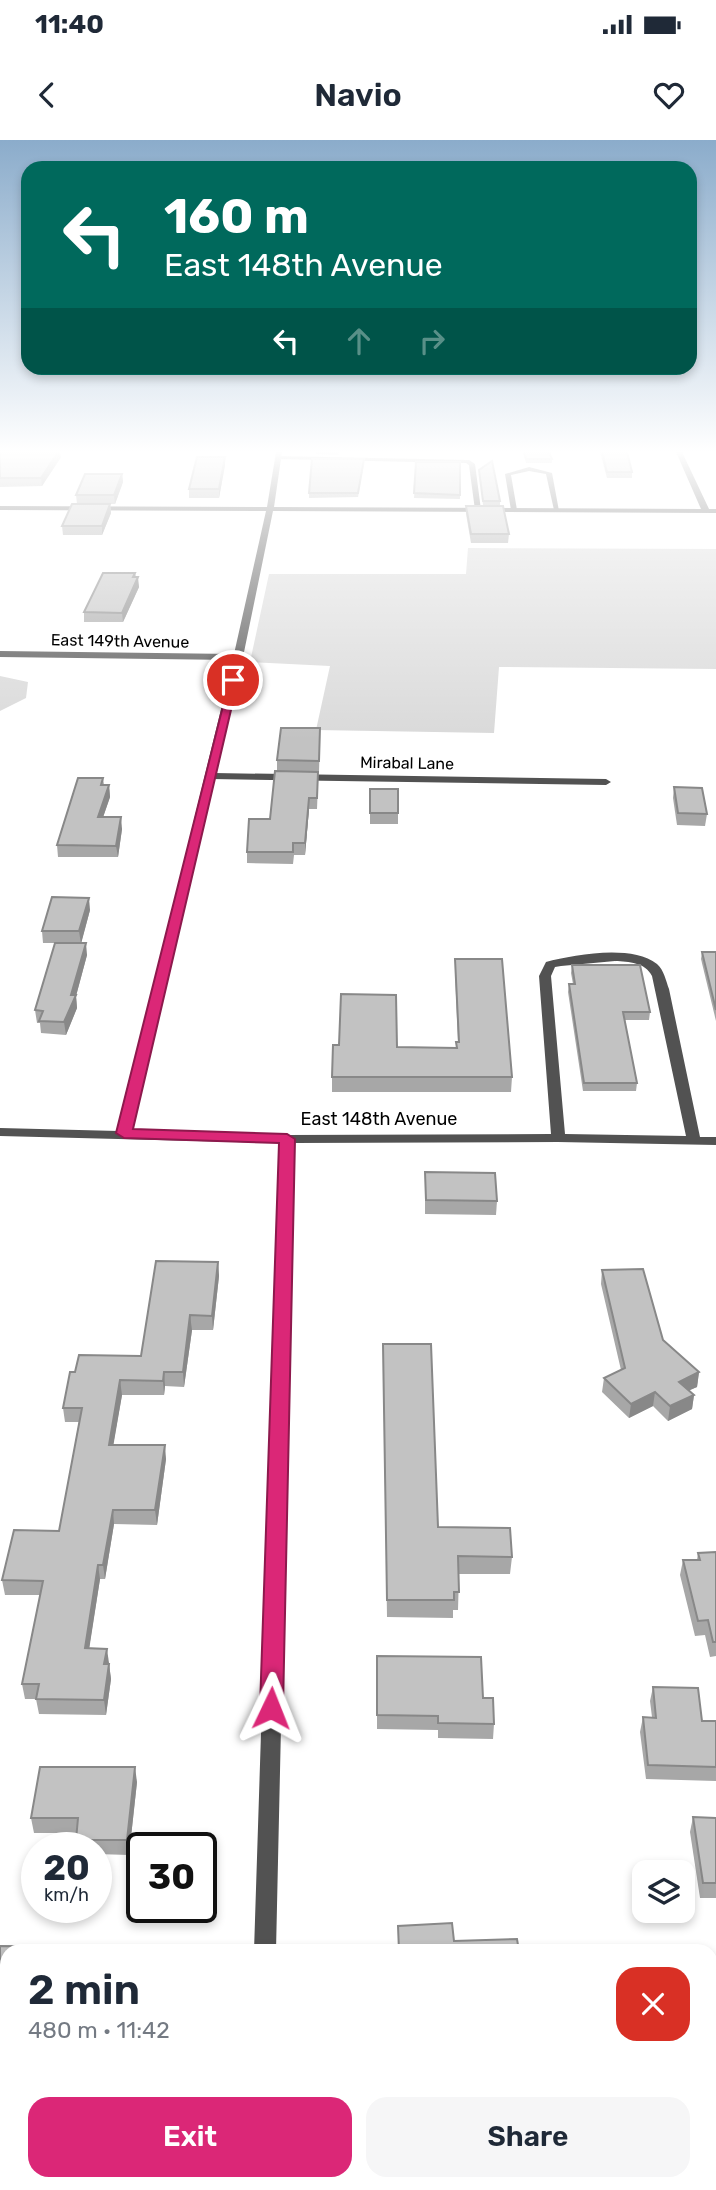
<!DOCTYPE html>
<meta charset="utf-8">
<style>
body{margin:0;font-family:Rubik,sans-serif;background:#f6f6f7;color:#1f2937;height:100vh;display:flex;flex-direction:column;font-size:26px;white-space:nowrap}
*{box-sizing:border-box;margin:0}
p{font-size:23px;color:#747a83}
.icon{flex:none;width:38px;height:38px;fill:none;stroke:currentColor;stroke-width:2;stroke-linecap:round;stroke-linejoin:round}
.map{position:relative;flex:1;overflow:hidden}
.panel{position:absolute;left:0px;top:1804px;width:718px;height:247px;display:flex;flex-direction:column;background:#fff;border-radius:21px 21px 0 0;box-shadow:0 4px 10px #0003}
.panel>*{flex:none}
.top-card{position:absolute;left:21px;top:21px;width:676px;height:214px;border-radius:21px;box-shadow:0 4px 10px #0003;background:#00695c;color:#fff;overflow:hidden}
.fabs{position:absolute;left:632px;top:1720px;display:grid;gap:14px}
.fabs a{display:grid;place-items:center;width:63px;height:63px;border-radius:14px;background:#fff;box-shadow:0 4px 10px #0003;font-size:35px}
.speed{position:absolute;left:21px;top:1692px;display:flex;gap:14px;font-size:35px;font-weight:700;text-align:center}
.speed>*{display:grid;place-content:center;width:91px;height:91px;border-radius:50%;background:#fff;box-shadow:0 4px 10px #0003;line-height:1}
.speed small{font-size:18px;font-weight:400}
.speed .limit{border:4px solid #111;border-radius:10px;background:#fff;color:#111}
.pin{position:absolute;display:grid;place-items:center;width:60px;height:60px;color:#fff;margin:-30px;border:4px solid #fff;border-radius:50%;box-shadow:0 2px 7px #0007}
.me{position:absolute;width:77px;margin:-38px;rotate:2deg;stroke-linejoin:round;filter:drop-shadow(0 0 5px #0008)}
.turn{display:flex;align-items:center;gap:24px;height:147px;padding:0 28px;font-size:32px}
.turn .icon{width:91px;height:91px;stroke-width:2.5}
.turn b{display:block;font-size:49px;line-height:60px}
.lanes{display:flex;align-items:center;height:66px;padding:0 28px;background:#0003;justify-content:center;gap:35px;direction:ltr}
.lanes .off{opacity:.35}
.round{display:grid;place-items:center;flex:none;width:74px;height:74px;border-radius:21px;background:#f6f6f7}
.headline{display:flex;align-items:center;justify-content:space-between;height:119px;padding:0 28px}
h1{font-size:42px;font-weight:600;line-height:52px}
.cta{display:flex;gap:14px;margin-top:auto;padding:14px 28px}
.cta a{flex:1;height:80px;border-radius:21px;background:#db2777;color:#fff;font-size:28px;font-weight:600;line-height:80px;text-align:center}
.cta a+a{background:#f6f6f7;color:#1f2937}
.status{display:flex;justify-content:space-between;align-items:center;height:49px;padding:0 35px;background:#fff;direction:ltr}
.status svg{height:19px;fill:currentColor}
header{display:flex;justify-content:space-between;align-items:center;height:91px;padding:0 28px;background:#fff;font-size:32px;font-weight:600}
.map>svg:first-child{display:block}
.green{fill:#d9d9d9}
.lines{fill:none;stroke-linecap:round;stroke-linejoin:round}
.lane{fill:#525252;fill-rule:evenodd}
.street{fill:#525252;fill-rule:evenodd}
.wall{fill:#a7a7a7}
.shaded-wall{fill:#888}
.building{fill:#c2c2c2;stroke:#888;stroke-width:2}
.route{fill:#db2777;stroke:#8e194d;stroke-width:2}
.labels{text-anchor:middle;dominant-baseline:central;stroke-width:5;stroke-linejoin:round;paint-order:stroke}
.far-street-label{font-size:16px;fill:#000;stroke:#fff}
.street-label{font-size:18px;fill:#000;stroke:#fff}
</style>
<div class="status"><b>11:40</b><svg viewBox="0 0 49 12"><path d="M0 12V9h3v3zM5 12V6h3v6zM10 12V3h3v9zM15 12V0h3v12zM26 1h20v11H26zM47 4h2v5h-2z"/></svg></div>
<header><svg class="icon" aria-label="back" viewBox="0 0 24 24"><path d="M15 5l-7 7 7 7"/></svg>Navio<svg class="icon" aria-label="heart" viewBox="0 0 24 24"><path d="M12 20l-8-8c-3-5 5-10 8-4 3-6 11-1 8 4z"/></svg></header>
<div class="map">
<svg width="716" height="2050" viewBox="0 0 716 2050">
<rect width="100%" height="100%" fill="#fff"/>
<!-- green -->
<g class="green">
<polygon points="468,408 716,409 716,529 499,527 494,593 316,590 330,526 250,522 269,434 466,434"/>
<polygon points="0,536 28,542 26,558 0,571"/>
</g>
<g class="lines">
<!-- lane -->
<g class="lane">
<polygon points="278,316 469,320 475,324 481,370 478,372 475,370 469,325 466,323 276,319"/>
<polygon points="529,327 552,333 559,371 554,370 546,334 529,331 511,335 517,370 514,372 511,370 505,334"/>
</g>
<!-- street -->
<g class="street">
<path d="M 276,312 L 282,312 L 274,367 L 701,369 L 676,312 L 682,312 L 709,369 L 716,369 L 716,373 L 273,371 L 243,517 L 214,633 L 606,639 L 611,642 L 606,645 L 212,639 L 131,991 L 287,995 L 551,994 L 539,836 L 546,822 C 574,815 631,804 657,824 C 664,830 666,841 669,849 L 700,997 L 716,997 L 716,1005 L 558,1002 L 294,1003 L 276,1811 L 254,1811 L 280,1003 L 0,996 L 0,988 L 118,991 L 233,520 L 0,517 L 0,511 L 234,514 L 266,371 L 0,370 L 0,366 L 267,367 ZM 615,821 C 629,822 645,822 652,836 L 686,996 L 565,994 L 551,836 L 555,827 L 561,826 Z"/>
<rect x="246" y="2044" width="24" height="6"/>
</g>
</g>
<!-- wall -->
<g class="wall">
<polygon points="0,312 60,312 61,317 42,346 0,347"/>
<polygon points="316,312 339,312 338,315 316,314"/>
<polygon points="523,312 549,312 552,319 552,323 526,323"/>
<polygon points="600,312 627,312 632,332 632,338 607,338"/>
<polygon points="416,322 460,322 460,359 414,358"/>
<polygon points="364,323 358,357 309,358 309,353"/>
<polygon points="225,325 219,358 189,358 189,349"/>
<polygon points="479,330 500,361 500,365 483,365"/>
<polygon points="122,334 123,342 115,364 77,364 76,355"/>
<polygon points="110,364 111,373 102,395 63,395 62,386"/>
<polygon points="466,366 509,394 508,403 471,403 466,374"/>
<polygon points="135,433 139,447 123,482 84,482 84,472"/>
<polygon points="320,599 319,632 277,631 277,620"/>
<polygon points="103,638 104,645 109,645 110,657 103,677 122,689 118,717 58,717 57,705"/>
<polygon points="318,643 317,669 309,669 305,715 294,715 293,724 247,723 247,712 270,679"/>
<polygon points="674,647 707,674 705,686 677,685 673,658"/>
<polygon points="398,649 398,684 370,684 370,673"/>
<polygon points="90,770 81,803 87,815 76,856 77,868 66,895 41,893 40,883 37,883 35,870 55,803 43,803 42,791"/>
<polygon points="702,812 716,812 716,881 701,819"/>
<polygon points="455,819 512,937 511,952 332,952 332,937 397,907 456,908 456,902 458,902 455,833"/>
<polygon points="572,825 650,872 649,880 625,880 637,943 636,951 583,951 568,852 569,844 573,844 571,833"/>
<polygon points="425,1032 497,1061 496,1075 425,1074"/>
<polygon points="218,1122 219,1136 213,1190 192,1190 184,1247 165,1246 164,1255 122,1255 113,1305 166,1319 157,1385 114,1384 105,1439 100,1439 89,1508 109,1524 111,1539 106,1575 39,1574 36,1559 25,1559 22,1544 40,1455 5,1455 2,1440 59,1391 79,1282 65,1282 63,1268 75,1232 141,1216"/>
<polygon points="602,1130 663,1200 699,1232 697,1247 689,1250 694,1255 692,1269 668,1281 653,1266 629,1278 602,1252 604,1238 621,1230 601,1144"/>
<polygon points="383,1221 438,1387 512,1417 510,1434 459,1434 458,1470 453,1470 453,1478 387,1477"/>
<polygon points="716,1412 716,1516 710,1517 705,1495 695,1496 680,1435 683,1420 697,1420 698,1413"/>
<polygon points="377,1516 483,1558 494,1584 493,1599 438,1598 438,1590 377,1589"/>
<polygon points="653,1547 702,1581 716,1581 716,1641 646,1639 640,1592 643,1577 652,1577 650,1561"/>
<polygon points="137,1642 129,1715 96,1714 96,1708 77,1708 76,1700 77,1693 34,1693 31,1678"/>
<polygon points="693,1677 716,1678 716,1758 700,1758 690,1692"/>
<polygon points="0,1806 7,1811 7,1848 0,1848"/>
</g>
<!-- shaded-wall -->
<g class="shaded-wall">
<polygon points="58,312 60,312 61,317 42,346 41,338"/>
<polygon points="225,317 225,325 219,358 219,349"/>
<polygon points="122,334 123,342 115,364 114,355"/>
<polygon points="110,364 111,373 102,395 102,386"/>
<polygon points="138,437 139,447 123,482 122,473"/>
<polygon points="109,645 110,657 99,689 98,677"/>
<polygon points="309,658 309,669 305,715 305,703"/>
<polygon points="121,677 122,689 118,717 116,706"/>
<polygon points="89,758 90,770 81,804 79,791"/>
<polygon points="86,803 87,815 76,856 77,868 66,895 64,882"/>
<polygon points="218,1122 219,1136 213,1190 212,1176"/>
<polygon points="190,1175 192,1190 184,1247 183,1232"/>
<polygon points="164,1232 165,1246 164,1255 163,1241"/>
<polygon points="699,1232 697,1247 677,1256 679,1242"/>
<polygon points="120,1240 122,1255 111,1319 109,1305"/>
<polygon points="655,1252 653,1266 629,1278 631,1264"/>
<polygon points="694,1255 692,1269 668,1281 670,1266"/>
<polygon points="165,1305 166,1319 157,1385 155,1370"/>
<polygon points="113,1370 114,1384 105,1439 103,1425"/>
<polygon points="98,1425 100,1439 87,1523 85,1508"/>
<polygon points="107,1509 109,1523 106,1539 104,1524"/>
<polygon points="109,1524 111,1539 106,1575 104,1560"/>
<polygon points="135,1627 137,1642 129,1715 127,1700"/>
</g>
<!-- building -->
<g class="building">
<polygon points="0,312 58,312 41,338 0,338"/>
<polygon points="524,312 549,312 552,319 526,319"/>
<polygon points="602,312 627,312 632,332 607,332"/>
<polygon points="197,317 225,317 219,349 189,349"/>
<polygon points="312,319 364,319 358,353 309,353"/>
<polygon points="492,321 500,361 483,361 479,330"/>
<polygon points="416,322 460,322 460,355 414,353"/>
<polygon points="85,334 122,334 114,355 76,355"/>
<polygon points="72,364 110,364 102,386 62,386"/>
<polygon points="466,366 503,366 509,394 471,394"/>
<polygon points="103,433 135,433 133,437 138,437 122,473 84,472"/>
<polygon points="281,588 320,588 319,621 277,620"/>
<polygon points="275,631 318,632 317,658 309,658 305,703 293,703 293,712 247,712 249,679 270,679"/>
<polygon points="78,638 103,638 101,645 109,645 98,677 121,677 116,706 57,705"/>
<polygon points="674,647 702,648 707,674 678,673"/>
<rect x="370" y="649" width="28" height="24"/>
<polygon points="52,757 89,758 79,791 42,791"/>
<polygon points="55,803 86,803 71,855 76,855 64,882 39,881 43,871 35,870"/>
<polygon points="702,812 716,812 716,870"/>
<polygon points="455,819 502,819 512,937 332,937 333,905 339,905 341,854 396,855 397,907 457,908 456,902 459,902"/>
<polygon points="572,825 640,825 650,872 623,872 637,943 584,943 569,844 575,844"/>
<polygon points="425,1032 495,1033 497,1061 426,1060"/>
<polygon points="156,1121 218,1122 212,1176 190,1175 183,1232 164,1232 163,1241 120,1240 109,1305 165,1305 155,1370 113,1370 103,1425 98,1425 85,1508 107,1509 104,1524 109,1524 104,1560 36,1559 39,1544 22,1544 43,1441 2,1440 14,1390 59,1391 82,1268 63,1268 70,1232 75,1232 79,1215 141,1216"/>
<polygon points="643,1129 663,1200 699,1232 679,1242 694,1255 670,1266 655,1252 631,1264 604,1238 625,1228 602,1130"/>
<polygon points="383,1204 431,1204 438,1387 510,1388 512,1417 458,1416 459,1452 454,1452 454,1460 387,1460"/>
<polygon points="716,1412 716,1502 713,1502 708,1480 698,1481 683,1420 700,1420 698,1413"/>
<polygon points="377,1516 481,1517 483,1558 493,1558 494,1584 438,1583 438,1576 377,1575"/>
<polygon points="653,1547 698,1548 702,1581 716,1581 716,1627 648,1625 643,1577 656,1578"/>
<polygon points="40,1627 135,1627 127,1700 76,1700 78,1678 31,1678"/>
<polygon points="693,1677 716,1678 716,1743 703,1743"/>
<polygon points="452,1783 454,1801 517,1799 519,1811 399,1811 398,1786"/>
<polygon points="0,1806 121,1807 120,1811 7,1811 7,1834 0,1834"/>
</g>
<!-- sky -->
<linearGradient id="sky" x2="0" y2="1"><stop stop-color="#8baccb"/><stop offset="0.52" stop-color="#fff"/><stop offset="1" stop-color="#fff" stop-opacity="0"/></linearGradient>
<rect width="716" height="599" fill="url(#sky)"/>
<!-- route -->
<polygon class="route" points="230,538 238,540 133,989 287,994 295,999 283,1568 279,1574 271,1577 264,1574 260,1568 279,1003 124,998 116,993"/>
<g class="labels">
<!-- far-street labels -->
<g class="far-street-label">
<text transform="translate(120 501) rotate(1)">East 149th Avenue</text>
<text transform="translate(407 623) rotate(1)">Mirabal Lane</text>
</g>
<!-- street labels -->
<g class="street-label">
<text x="379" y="979">East 148th Avenue</text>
</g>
</g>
</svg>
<div class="fabs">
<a><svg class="icon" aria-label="layers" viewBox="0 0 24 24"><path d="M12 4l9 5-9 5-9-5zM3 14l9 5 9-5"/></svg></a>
</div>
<div class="speed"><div>20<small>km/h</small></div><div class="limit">30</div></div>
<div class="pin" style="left:233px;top:540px;background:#d93025"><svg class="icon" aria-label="arrive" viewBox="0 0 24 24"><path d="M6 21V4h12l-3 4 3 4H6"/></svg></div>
<svg class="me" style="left:271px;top:1568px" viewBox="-20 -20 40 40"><path d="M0-17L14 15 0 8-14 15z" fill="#db2777" stroke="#fff" stroke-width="4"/></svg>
<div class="top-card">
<div class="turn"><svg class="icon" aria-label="left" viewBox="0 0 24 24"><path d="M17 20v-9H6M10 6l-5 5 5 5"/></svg><div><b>160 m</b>East 148th Avenue</div></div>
<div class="lanes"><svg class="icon" aria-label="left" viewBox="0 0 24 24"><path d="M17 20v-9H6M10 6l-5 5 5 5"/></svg><svg class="icon off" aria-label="ahead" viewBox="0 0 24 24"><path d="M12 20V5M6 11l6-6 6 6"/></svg><svg class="icon off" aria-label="right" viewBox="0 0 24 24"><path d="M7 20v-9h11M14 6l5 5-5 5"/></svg></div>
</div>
<section class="panel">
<div class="headline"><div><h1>2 min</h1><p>480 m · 11:42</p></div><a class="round" style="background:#d93025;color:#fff"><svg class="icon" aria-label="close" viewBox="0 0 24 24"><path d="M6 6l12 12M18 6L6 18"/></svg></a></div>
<div class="cta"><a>Exit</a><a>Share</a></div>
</section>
</div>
